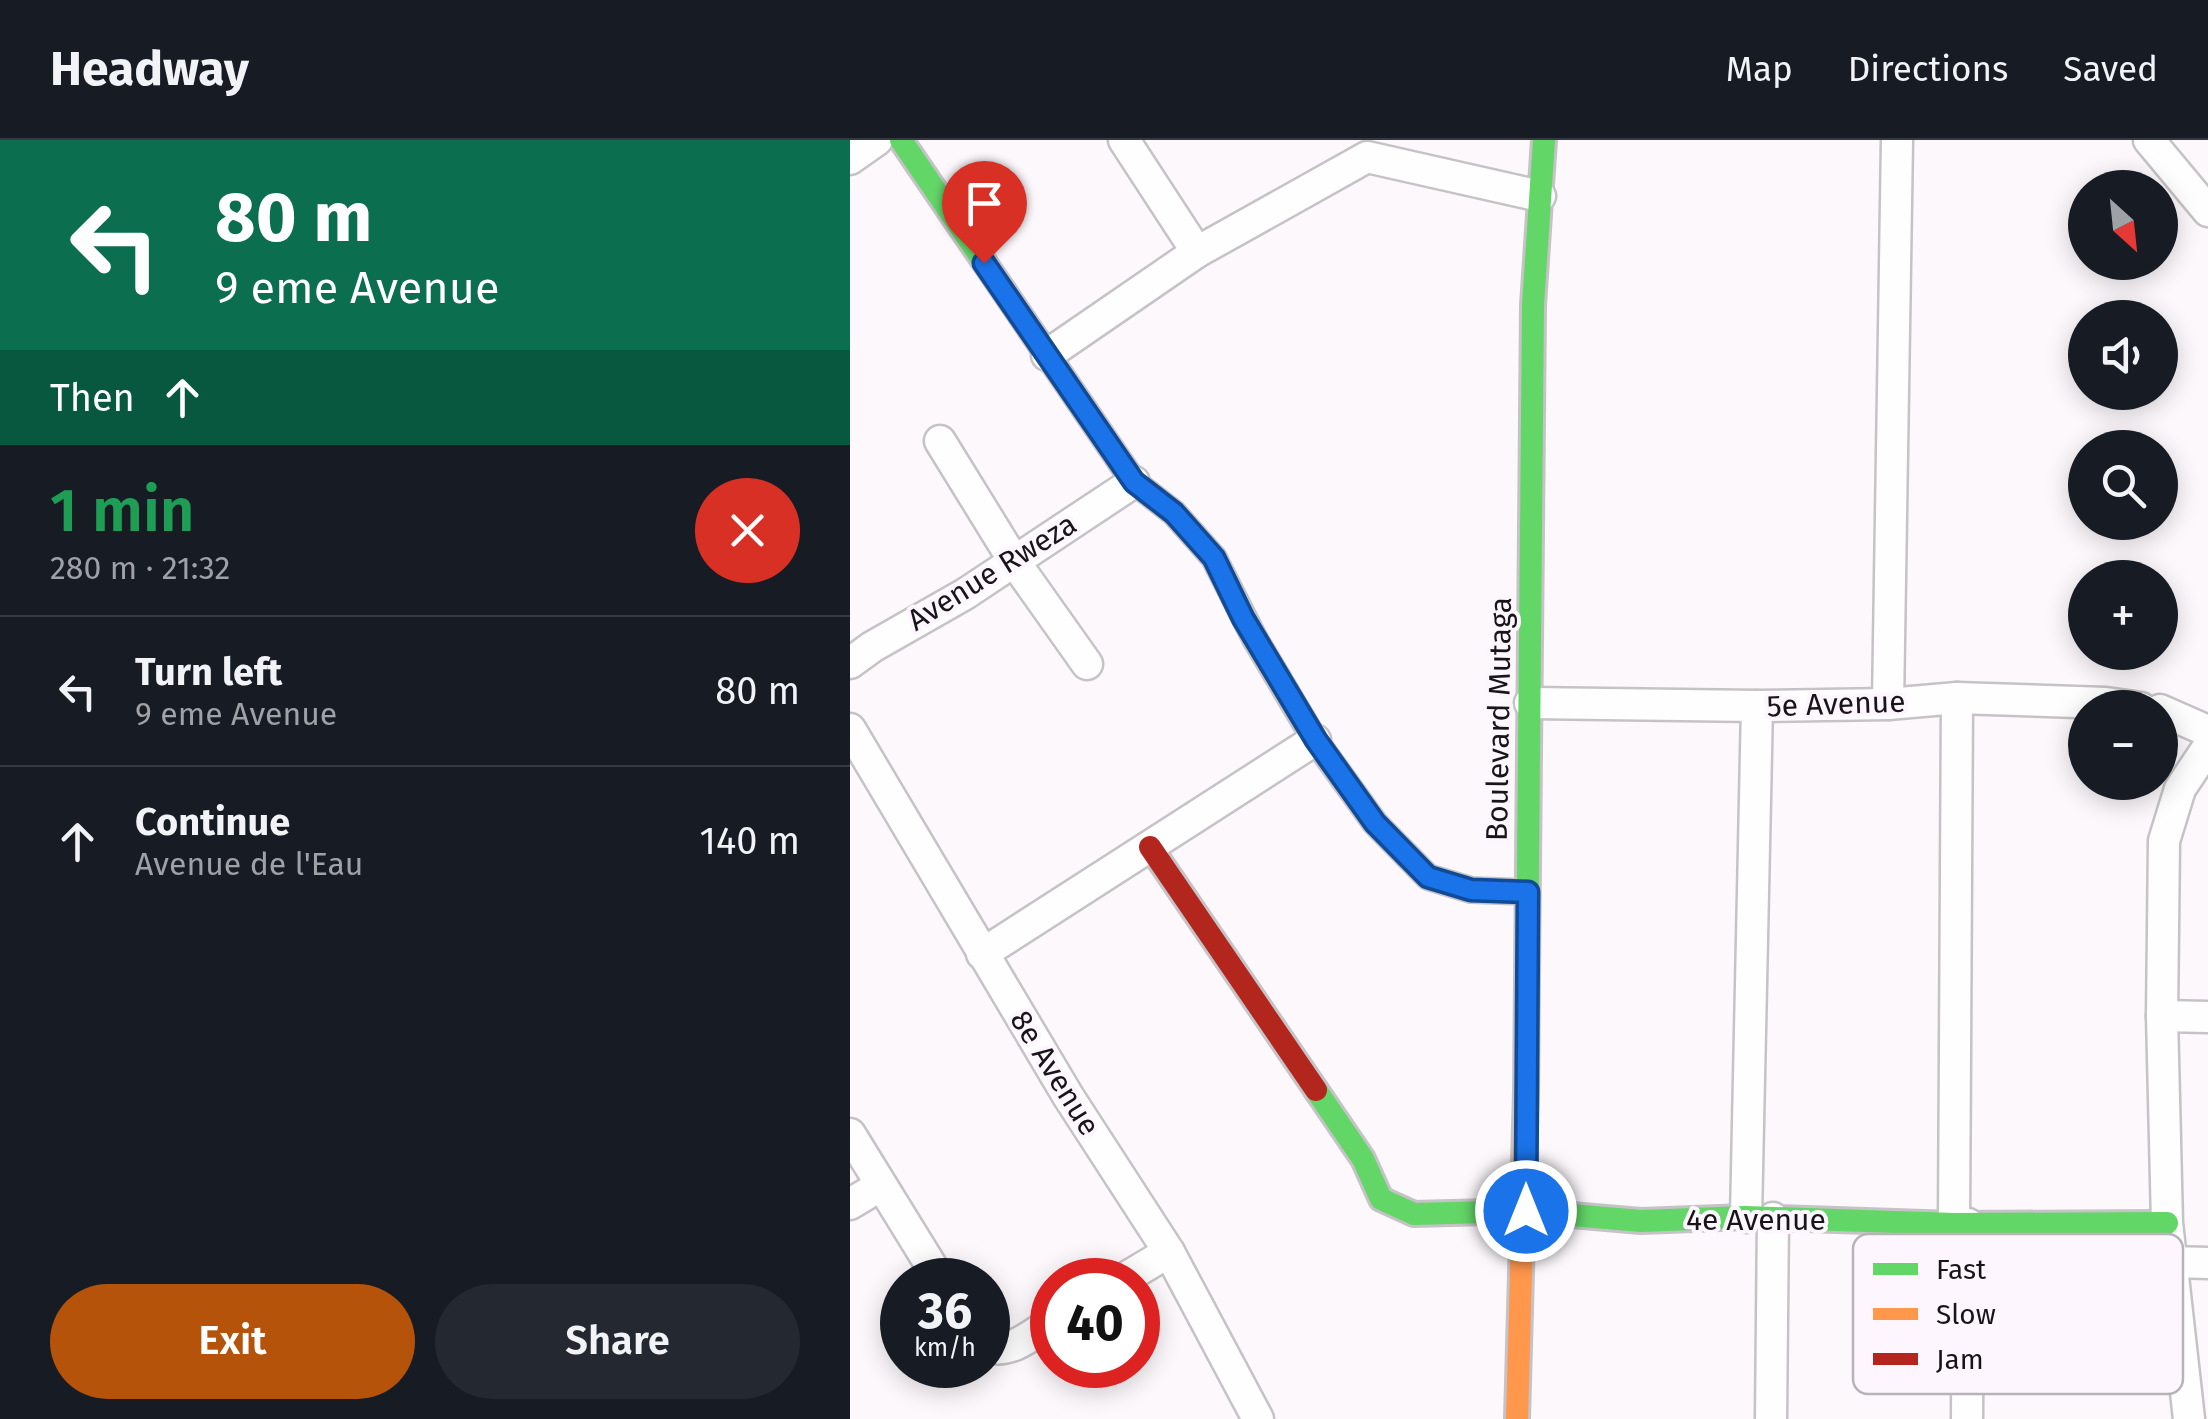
<!DOCTYPE html>
<meta charset="utf-8">
<style>
body{margin:0;font-family:"Fira Sans",sans-serif;background:#242831;color:#f1f3f6;height:100vh;display:flex;flex-direction:column;font-size:38px;white-space:nowrap}
*{box-sizing:border-box;margin:0}
p{font-size:32px;color:#9ea1a6}
.icon{flex:none;width:55px;height:55px;fill:none;stroke:currentColor;stroke-width:2;stroke-linecap:round;stroke-linejoin:round}
.map{position:relative;flex:1;overflow:hidden}
.details{display:flex;flex-direction:column;background:#171b24;width:850px}
.details>*{flex:none}
.top-card{background:#0b6e4f;color:#fff;overflow:hidden}
.needle{width:65px;rotate:153deg}
.fabs{position:absolute;left:1218px;top:30px;display:grid;gap:20px}
.fabs a{display:grid;place-items:center;width:110px;height:110px;border-radius:50%;background:#171b24;box-shadow:0 5px 25px #0003;font-size:50px}
.speed{position:absolute;left:30px;top:1118px;display:flex;gap:20px;font-size:50px;font-weight:700;text-align:center}
.speed>*{display:grid;place-content:center;width:130px;height:130px;border-radius:50%;background:#171b24;box-shadow:0 5px 25px #0003;line-height:1}
.speed small{font-size:25px;font-weight:400}
.speed .limit{border:15px solid #d22;background:#fff;color:#111}
.pin{position:absolute;display:grid;place-items:center;width:85px;height:85px;color:#fff;margin:-102px -42px;border-radius:50% 50% 50% 0;rotate:-45deg;box-shadow:0 0 10px #0007}
.pin .icon{rotate:45deg}
.me{position:absolute;width:110px;margin:-55px;rotate:0deg;stroke-linejoin:round;filter:drop-shadow(0 0 8px #0008)}
.turn{display:flex;align-items:center;gap:35px;height:210px;padding:0 50px;font-size:45px}
.turn .icon{width:130px;height:130px;stroke-width:2.5}
.turn b{display:block;font-size:70px;line-height:85px}
.then{display:flex;align-items:center;height:95px;padding:0 50px;background:#0003;gap:20px;font-size:38px}
.round{display:grid;place-items:center;flex:none;width:105px;height:105px;border-radius:52px;background:#242831}
.overview{display:flex;align-items:center;justify-content:space-between;height:170px;padding:0 50px}
h1{font-size:60px;font-weight:600;line-height:75px;color:#1e9e55}
.primary-button{display:flex;gap:20px;margin-top:auto;padding:20px 50px}
.primary-button a{flex:1;height:115px;border-radius:60px;background:#b45309;color:#fff;font-size:40px;font-weight:600;line-height:115px;text-align:center}
.primary-button a+a{background:#242831;color:#f1f3f6}
ul{padding:0;list-style:none}
li{display:flex;align-items:center;gap:30px;height:150px;padding:0 50px;border-top:2px solid #363941}
li div{flex:1}
li b{display:block;font-size:38px}
li em{font-style:normal}
header{display:flex;align-items:center;gap:60px;box-sizing:border-box;height:140px;padding:0 50px;background:#171b24;border-bottom:2px solid #363941}
header strong{font-size:48px}
nav{display:flex;gap:55px;margin-inline-start:auto;font-size:35px}
main{display:flex;flex:1;min-height:0}
.map>svg:first-child{display:block}
.lines{fill:none;stroke-linecap:round;stroke-linejoin:round}
.street-casing{stroke:#c6c3c6;stroke-width:35}
.fast-casing{stroke:#c6c3c6;stroke-width:28}
.slow-casing{stroke:#c6c3c6;stroke-width:28}
.jam-casing{stroke:#c6c3c6;stroke-width:28}
.street{stroke:#fffeff;stroke-width:30}
.fast{stroke:#63d668;stroke-width:22}
.slow{stroke:#ff974d;stroke-width:22}
.jam{stroke:#b3261e;stroke-width:22}
.route-casing{stroke:#114b97;stroke-width:25}
.route{stroke:#1a73e8;stroke-width:18}
.labels{text-anchor:middle;dominant-baseline:central;stroke-width:8;stroke-linejoin:round;paint-order:stroke}
.street-label{font-size:30px;fill:#181519;stroke:#fdf6fe}
.key{fill:#fdf6fe;stroke:#b8b2b9;stroke-width:2.5}
.key-label{font-size:28px;fill:#181519}
</style>
<header>
<strong>Headway</strong>
<nav><a>Map</a><a>Directions</a><a>Saved</a></nav>
</header>
<main>
<section class="details">
<div class="top-card">
<div class="turn"><svg class="icon" aria-label="left" viewBox="0 0 24 24"><path d="M17 20v-9H6M10 6l-5 5 5 5"/></svg><div><b>80 m</b>9 eme Avenue</div></div>
<div class="then">Then<svg class="icon" aria-label="ahead" viewBox="0 0 24 24"><path d="M12 20V5M6 11l6-6 6 6"/></svg></div>
</div>
<div class="overview"><div><h1>1 min</h1><p>280 m · 21:32</p></div><a class="round" style="background:#d93025;color:#fff"><svg class="icon" aria-label="close" viewBox="0 0 24 24"><path d="M6 6l12 12M18 6L6 18"/></svg></a></div>
<ul>
<li><svg class="icon" aria-label="left" viewBox="0 0 24 24"><path d="M17 20v-9H6M10 6l-5 5 5 5"/></svg><div><b>Turn left</b><p>9 eme Avenue</p></div><em>80 m</em></li>
<li><svg class="icon" aria-label="ahead" viewBox="0 0 24 24"><path d="M12 20V5M6 11l6-6 6 6"/></svg><div><b>Continue</b><p>Avenue de l'Eau</p></div><em>140 m</em></li>
</ul>
<div class="primary-button"><a>Exit</a><a>Share</a></div>
</section>
<div class="map">
<svg width="1358" height="1279" viewBox="0 0 1358 1279">
<rect width="100%" height="100%" fill="#fcf8fc"/>
<g class="lines">
<!-- street casing -->
<g class="street-casing">
<g id="street">
<polyline points="274,0 347,112"/>
<polyline points="1299,0 1358,71"/>
<polyline points="0,19 27,0"/>
<polyline points="197,215 347,112 517,17 690,56"/>
<polyline points="90,301 164,421 237,524"/>
<polyline points="0,523 22,507 115,454 284,342"/>
<polyline points="680,563 907,566 1038,564 1107,558 1256,563 1291,568"/>
<polyline points="1038,564 1047,0"/>
<polyline points="1310,570 1358,591"/>
<polyline points="0,589 218,956 319,1112 408,1279"/>
<polyline points="132,814 465,600"/>
<polyline points="1312,876 1358,877"/>
<polyline points="0,994 90,1140"/>
<polyline points="0,1064 30,1046"/>
<polyline points="896,1077 907,566"/>
<polyline points="1104,1084 1107,558"/>
<polyline points="1319,1122 1358,1123"/>
<polyline points="272,1140 319,1112"/>
<path d="M 138,1207 C 161,1214 183,1194 202,1182"/>
<polyline points="921,1279 923,1078"/>
<polyline points="1117,1279 1118,1084"/>
<polyline points="1339,1279 1317,1083 1312,876 1314,701 1330,649 1358,607"/>
</g>
</g>
<!-- fast casing -->
<g class="fast-casing">
<g id="fast">
<polyline points="51,0 284,342 324,373 364,418 405,499"/>
<polyline points="466,950 513,1019 531,1059 564,1074 675,1071 791,1081 896,1077 1104,1084 1317,1083"/>
<polyline points="676,951 683,165 694,0"/>
</g>
</g>
<!-- slow casing -->
<g class="slow-casing">
<g id="slow">
<polyline points="405,499 465,600 525,683 578,737 621,750 677,752"/>
<polyline points="667,1279 676,951"/>
</g>
</g>
<!-- jam casing -->
<g class="jam-casing">
<polyline id="jam" points="300,707 466,950"/>
</g>
<!-- street -->
<use href="#street" class="street"/>
<!-- fast -->
<use href="#fast" class="fast"/>
<!-- slow -->
<use href="#slow" class="slow"/>
<!-- jam -->
<use href="#jam" class="jam"/>
</g>
<g class="lines">
<!-- route casing -->
<g class="route-casing">
<polyline id="route" points="134,123 284,342 324,373 364,418 393,478 466,600 525,683 578,737 621,750 678,752 676,1071"/>
</g>
<!-- route -->
<use href="#route" class="route"/>
</g>
<g class="labels">
<!-- street labels -->
<g class="street-label">
<text transform="translate(142 432) rotate(-32)">Avenue Rweza</text>
<text transform="translate(986 564) rotate(-2)">5e Avenue</text>
<text transform="translate(649 579) rotate(-89)">Boulevard Mutaga</text>
<text transform="translate(205 933) rotate(58)">8e Avenue</text>
<text x="906" y="1080">4e Avenue</text>
</g>
</g>
<!-- legend -->
<rect x="1003" y="1094" width="330" height="160" rx="15" class="key"/>
<rect x="1023" y="1123" width="45" height="12" fill="#63d668"/>
<rect x="1023" y="1168" width="45" height="12" fill="#ff974d"/>
<rect x="1023" y="1213" width="45" height="12" fill="#b3261e"/>
<g class="key-label">
<text x="1086" y="1139">Fast</text>
<text x="1086" y="1184">Slow</text>
<text x="1086" y="1229">Jam</text>
</g>
</svg>
<div class="fabs">
<a><svg class="needle" viewBox="-14 -14 28 28"><path d="M0-13l5 13h-10z" fill="#e53935"/><path d="M0 13l5-13h-10z" fill="#9ea1a6"/></svg></a>
<a><svg class="icon" aria-label="sound" viewBox="0 0 24 24"><path d="M4 9h4l5-4v14l-5-4H4zM17 9q2 3 0 6"/></svg></a>
<a><svg class="icon" aria-label="search" viewBox="0 0 24 24"><circle cx="10" cy="10" r="6"/><path d="M15 15l6 6"/></svg></a>
<a>+</a>
<a>−</a>
</div>
<div class="speed"><div>36<small>km/h</small></div><div class="limit">40</div></div>
<div class="pin" style="left:134px;top:123px;background:#d93025"><svg class="icon" aria-label="arrive" viewBox="0 0 24 24"><path d="M6 21V4h12l-3 4 3 4H6"/></svg></div>
<svg class="me" style="left:676px;top:1071px" viewBox="-20 -20 40 40"><circle r="17" fill="#1a73e8" stroke="#fff" stroke-width="3"/><path d="M0-11L8 9 0 5-8 9z" fill="#fff"/></svg>
</div>
</main>
